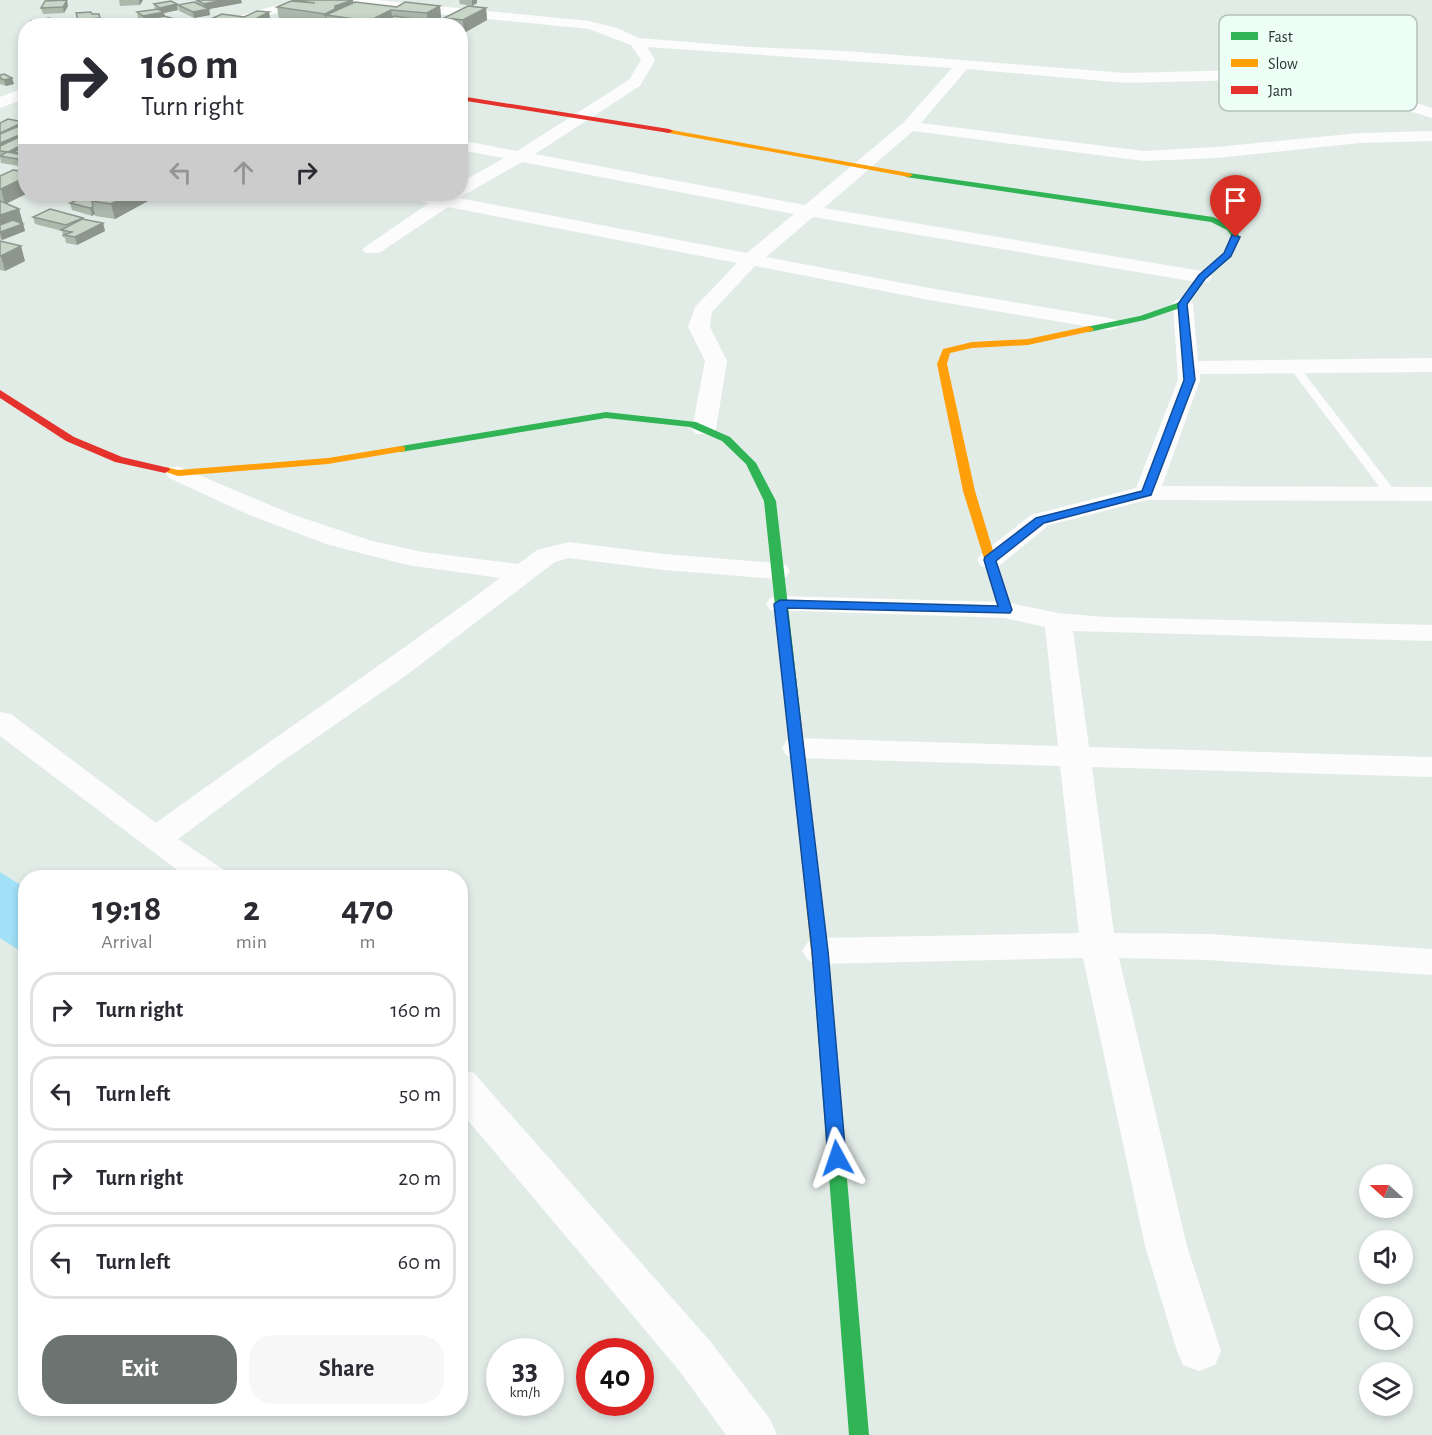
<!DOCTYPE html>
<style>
body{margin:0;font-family:"Alegreya Sans",sans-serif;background:#f7f7f7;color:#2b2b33;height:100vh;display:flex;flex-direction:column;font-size:22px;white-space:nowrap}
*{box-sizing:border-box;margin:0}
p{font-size:20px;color:#7c7c81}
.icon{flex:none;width:33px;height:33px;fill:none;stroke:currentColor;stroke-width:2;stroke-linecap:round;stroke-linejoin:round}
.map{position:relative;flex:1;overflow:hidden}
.panel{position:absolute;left:18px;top:870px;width:450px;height:546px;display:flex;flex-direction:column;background:#fff;border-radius:24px;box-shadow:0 3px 9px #0003}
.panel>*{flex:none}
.hud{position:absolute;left:18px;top:18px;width:450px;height:183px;border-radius:24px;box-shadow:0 3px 9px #0003;background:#fff;color:#2b2b33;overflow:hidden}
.needle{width:39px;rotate:291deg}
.controls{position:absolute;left:1359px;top:1164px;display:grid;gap:12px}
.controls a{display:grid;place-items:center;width:54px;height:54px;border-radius:50%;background:#fff;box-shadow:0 3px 9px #0003;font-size:30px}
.speed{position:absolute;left:486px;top:1338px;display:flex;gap:12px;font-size:30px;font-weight:700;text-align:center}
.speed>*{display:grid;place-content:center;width:78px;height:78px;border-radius:50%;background:#fff;box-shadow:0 3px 9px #0003;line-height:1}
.speed small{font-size:15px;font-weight:400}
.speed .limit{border:9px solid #d22;background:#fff;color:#111}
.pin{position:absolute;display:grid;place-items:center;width:51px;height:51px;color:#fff;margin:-62px -26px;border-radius:50% 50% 50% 0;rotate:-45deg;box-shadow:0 0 6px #0007}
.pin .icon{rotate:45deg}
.me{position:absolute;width:66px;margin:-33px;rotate:355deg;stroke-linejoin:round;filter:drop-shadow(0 0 4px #0008)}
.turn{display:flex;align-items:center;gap:21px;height:126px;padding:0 24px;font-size:27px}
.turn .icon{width:78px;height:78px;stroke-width:2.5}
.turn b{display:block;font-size:42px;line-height:51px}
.lanes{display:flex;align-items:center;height:57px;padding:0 24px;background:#0003;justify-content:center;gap:30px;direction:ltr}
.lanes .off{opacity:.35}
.eta{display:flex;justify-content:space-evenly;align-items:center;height:102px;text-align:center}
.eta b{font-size:36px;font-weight:700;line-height:42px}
.primary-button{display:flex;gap:12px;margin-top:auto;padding:12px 24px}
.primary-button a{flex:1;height:69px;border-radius:24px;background:#6c7471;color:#fff;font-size:24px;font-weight:700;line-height:69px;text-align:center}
.primary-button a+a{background:#f7f7f7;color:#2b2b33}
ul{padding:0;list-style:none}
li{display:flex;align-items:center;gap:18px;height:75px;margin:0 12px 9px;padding:0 12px;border:3px solid #e1e1e2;border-radius:24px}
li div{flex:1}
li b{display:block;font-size:22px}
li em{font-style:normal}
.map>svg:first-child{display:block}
.water{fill:#a0e1f8}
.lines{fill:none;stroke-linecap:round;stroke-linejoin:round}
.lane{fill:#fbfcfb;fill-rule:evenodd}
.street{fill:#fbfcfb;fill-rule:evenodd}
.fast{fill:#30b455;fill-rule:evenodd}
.slow{fill:#ff9f0a;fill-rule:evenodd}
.jam{fill:#e5322d;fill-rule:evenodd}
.wall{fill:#acb8ac}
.shaded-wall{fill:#8c968c}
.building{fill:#c8d6c8;stroke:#8c968c;stroke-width:1.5}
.route{fill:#1a73e8;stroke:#114b97;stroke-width:1.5}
.key{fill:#ecfef6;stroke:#b3c1bb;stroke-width:1.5}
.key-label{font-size:16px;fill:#2d3431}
</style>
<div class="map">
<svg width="1432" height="1435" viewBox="0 0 1432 1435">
<rect width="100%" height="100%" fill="#e2ece7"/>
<!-- water -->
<polygon class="water" points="0,872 25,888 25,954 0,938"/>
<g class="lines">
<!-- lane -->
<polygon class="lane" points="1294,364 1298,365 1395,491 1395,497 1387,497 1289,367"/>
<!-- street -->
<g class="street">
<path d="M 295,0 L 378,0 L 589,21 L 617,28 L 639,38 L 750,47 L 847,51 L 1125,73 L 1244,70 L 1292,74 L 1387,94 L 1432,108 L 1432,118 L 1383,103 L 1292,84 L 1244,80 L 1125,83 L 967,69 L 921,123 L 1144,151 L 1216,147 L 1360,133 L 1432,131 L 1432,141 L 1360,143 L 1216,158 L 1144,161 L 913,131 L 824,208 L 1202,271 L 1209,273 L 1212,277 L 1209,281 L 1202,283 L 813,217 L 766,257 L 929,288 L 1109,318 L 1116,320 L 1119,324 L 1116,328 L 1109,330 L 929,300 L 755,266 L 712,312 L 710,327 L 727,361 L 716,429 L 712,434 L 696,434 L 692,429 L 705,361 L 688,327 L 695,307 L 737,263 L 448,207 L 379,253 L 365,253 L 362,249 L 429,203 L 403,198 L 400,194 L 460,194 L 460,183 L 504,158 L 460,150 L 460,140 L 517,151 L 629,80 L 641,60 L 631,45 L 589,29 L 347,5 L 295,8 L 228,26 L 203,26 ZM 647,47 L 952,68 L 903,123 L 805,205 L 535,154 L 640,86 L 655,60 ZM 522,162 L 794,214 L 747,253 L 459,198 Z"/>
<polygon points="26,87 26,98 0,108 0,97"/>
<polygon points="1183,298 1190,300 1193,304 1198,361 1432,358 1432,372 1200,374 1200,380 1162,486 1432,487 1432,501 1147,500 1049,525 999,566 990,568 981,566 977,560 981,554 1031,515 1136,488 1178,380 1173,304 1176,300"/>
<path d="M 178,466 L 291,514 L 372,541 L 423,552 L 518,564 L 537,550 L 569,542 L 664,554 L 777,563 L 786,565 L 790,571 L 786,577 L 777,579 L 664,570 L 569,558 L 555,562 L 408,674 L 277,765 L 178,839 L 224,870 L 229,878 L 188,878 L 0,736 L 0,712 L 11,714 L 156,823 C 270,740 387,662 500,578 L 407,565 L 326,544 L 247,514 L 169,478 L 166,473 L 169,468 Z"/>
<polygon points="780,596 1005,602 1058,613 1105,617 1432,625 1432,641 1073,631 1089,747 1432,757 1432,777 1092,767 1114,933 1208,934 1432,949 1432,975 1208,960 1119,958 1187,1246 1221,1351 1215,1365 1199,1371 1183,1365 1177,1351 1145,1246 1083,958 820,964 808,960 802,951 808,942 820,938 1079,933 1060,766 797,758 786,755 782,748 786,741 797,738 1058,746 1045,627 1005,618 770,610 766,604 770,598"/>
<polygon points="460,1069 474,1073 710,1341 770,1419 777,1435 726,1435 678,1369 460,1111"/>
</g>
<!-- fast -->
<g class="fast">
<polygon points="909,173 1213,217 1233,226 1240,237 1231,257 1205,279 1186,306 1145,320 1089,332 1084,329 1086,327 1140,316 1180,302 1199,275 1224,254 1232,237 1227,230 1211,222 906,177 905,175"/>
<polygon points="606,412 696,422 730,437 756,463 776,501 801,720 799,723 789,723 787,720 764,501 746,464 722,441 690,427 606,418 401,452 396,449 401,446"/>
<polygon points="821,963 827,965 829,969 869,1435 849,1435 813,969 815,965"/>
</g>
<!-- slow -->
<g class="slow">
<polygon points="666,129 909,173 913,175 909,177 669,133 666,133"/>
<polygon points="1089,326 1094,329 1092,331 1028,345 972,348 950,353 947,364 975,491 1011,610 1009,613 1001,613 963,491 937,364 943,349 972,342 1028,339"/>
<polygon points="401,446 405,447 405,451 328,464 178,476 160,470 165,467 178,470 328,458"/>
<polygon points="794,716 801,720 829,969 827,973 821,975 815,973 813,969 787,720"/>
</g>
<!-- jam -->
<g class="jam">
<polygon points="460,96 669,129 673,131 669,133 460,100"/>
<polygon points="0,390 74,437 122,457 169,468 170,470 165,473 115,462 66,441 0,398"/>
</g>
</g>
<!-- wall -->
<g class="wall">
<polygon points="119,0 143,0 140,5 120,6"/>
<polygon points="195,0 241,0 242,3 209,9 210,15 194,18 179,11 178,5 196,3"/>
<polygon points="292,0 353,0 353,3 397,7 440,6 441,18 428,26 323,26 279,19 277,7 292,1"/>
<polygon points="459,0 477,0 477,3 472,6 460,4"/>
<polygon points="154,4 178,10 164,13 165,16 171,18 172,24 167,26 145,26 145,22 138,18 137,12 155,9"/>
<polygon points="68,6 64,13 43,14 41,8"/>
<polygon points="486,8 487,20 464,33 460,32 460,26 444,26 444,18"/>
<polygon points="269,12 271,23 282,26 198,26 213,20 213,18 244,17"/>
<polygon points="0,75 12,78 14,84 6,86 0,84"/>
<polygon points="24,122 26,123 26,163 19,166 1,163 0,157 0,123"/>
<polygon points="0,176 26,194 6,204 19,209 25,231 2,240 0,239"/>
<polygon points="64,194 82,194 74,197 64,195"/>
<polygon points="95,199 148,201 115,219 95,216 95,214 92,216 72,210 70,203"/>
<polygon points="33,217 83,218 83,219 103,223 105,231 77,245 66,243 65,238 63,237 62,231 35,224"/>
<polygon points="0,241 25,261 5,271 0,270"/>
</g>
<!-- shaded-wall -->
<g class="shaded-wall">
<polygon points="67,0 68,6 64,13 63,7"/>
<polygon points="139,0 143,0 140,5"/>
<polygon points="224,0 241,0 242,3 209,9 210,15 194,18 193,12 205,9 204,4"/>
<polygon points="353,0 355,12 326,15 328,25 326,26 325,14 335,6"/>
<polygon points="472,0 477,0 477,3 472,6"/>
<polygon points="177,4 178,10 164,13 165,18 144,20 144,22 143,16 161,13 160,8"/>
<polygon points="440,6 441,18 428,26 427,13"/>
<polygon points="486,8 487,20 464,33 463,20"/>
<polygon points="391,10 393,22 379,25 379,26 370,26 369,21"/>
<polygon points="269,12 271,25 269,26 247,26 247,23"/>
<polygon points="100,18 102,24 86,26 59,26 78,23 78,20"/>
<polygon points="171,18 172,24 167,26 152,26 151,23"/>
<polygon points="425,21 426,26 416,26"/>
<polygon points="12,78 14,84 6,86 4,80"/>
<polygon points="17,136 19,143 0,151 0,143"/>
<polygon points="26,143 26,151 13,152 14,157 8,152"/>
<polygon points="24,155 26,163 19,166 17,159"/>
<polygon points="26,177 26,194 5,204 1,189"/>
<polygon points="73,194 82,194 74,197"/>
<polygon points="132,194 147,194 148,201 115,219 111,204"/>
<polygon points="93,207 95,214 92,216 90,208"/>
<polygon points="19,209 25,231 2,240 0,232 0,215"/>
<polygon points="103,223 105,231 77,245 75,237"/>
<polygon points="21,246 25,261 5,271 1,256"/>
</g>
<!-- building -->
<g class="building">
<polygon points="67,0 63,7 41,8 45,1"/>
<polygon points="197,0 224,0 204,4"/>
<polygon points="292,0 353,0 335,6 335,9 325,14 277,7 291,1 315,3"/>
<polygon points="171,1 177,4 160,8 154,4"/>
<polygon points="194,2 209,9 193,12 178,5"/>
<polygon points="355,2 397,7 405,2 440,6 427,13 391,10 369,21 326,15"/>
<polygon points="468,6 486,8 463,20 444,18"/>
<polygon points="158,9 164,12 143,16 137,12"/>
<polygon points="257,11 269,12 247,23 213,18 222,14 244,17"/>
<polygon points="91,12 92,14 99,14 100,18 78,20 76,13"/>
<polygon points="164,16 171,18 151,23 144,20"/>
<polygon points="394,16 425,21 416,26 379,25"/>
<polygon points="50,18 57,26 34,26 31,21"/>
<polygon points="75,19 79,23 59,26 55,22"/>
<polygon points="211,20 237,23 232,26 198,26"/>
<polygon points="136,21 141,24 132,26 115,25"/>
<polygon points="265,22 282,26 257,26"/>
<polygon points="4,74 12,78 4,80 0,78 0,75"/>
<polygon points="8,119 24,122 0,133 0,123"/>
<polygon points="26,123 26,137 21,136 26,138 26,143 8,152 0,151 0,146 21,136 17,136 0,143 0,134"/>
<polygon points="26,146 26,154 13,152"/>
<polygon points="7,152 24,155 17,159 0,156"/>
<polygon points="13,170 26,172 26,177 1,189 0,189 0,176"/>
<polygon points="106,194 132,194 111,204 92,201"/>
<polygon points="85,197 95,199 92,201 93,207 90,208 70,203"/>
<polygon points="0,201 19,209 0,215"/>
<polygon points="50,209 83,218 66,225 33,217"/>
<polygon points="82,219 103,223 75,237 64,235 72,232 61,230"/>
<polygon points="13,220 23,224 0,232 0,225"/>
<polygon points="0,241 21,246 1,256 0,256"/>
</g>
<!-- route -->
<polygon class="route" points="1232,235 1240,237 1231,256 1205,279 1187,304 1195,380 1151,495 1044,523 996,561 1012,610 1010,613 787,608 828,951 846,1158 843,1163 837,1166 830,1163 828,1158 812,951 774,604 780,600 998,606 984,560 985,557 1036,518 1142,491 1184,380 1178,304 1199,275 1224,253"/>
<!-- legend -->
<rect x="1219" y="15" width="198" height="96" rx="9" class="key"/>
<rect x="1231" y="32" width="27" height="8" fill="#30b455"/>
<rect x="1231" y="59" width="27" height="8" fill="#ff9f0a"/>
<rect x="1231" y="86" width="27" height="8" fill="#e5322d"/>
<g class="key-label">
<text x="1268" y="42">Fast</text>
<text x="1268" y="69">Slow</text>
<text x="1268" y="96">Jam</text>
</g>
</svg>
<div class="controls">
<a><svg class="needle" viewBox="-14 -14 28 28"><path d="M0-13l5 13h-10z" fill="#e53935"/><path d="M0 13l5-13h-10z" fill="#7c7c81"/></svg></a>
<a><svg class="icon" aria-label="sound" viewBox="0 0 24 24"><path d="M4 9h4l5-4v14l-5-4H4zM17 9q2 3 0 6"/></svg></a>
<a><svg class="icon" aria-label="search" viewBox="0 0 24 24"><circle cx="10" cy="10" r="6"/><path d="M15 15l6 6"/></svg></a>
<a><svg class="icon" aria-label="layers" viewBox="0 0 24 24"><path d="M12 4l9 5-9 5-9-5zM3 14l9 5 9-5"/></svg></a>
</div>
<div class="speed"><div>33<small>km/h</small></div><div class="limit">40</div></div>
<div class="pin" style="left:1236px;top:237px;background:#d93025"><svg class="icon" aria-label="arrive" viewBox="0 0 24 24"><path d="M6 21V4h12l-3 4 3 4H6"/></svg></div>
<svg class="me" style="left:837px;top:1158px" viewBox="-20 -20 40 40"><path d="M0-17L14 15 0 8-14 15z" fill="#1a73e8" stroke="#fff" stroke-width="4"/></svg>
<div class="hud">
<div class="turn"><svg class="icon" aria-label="right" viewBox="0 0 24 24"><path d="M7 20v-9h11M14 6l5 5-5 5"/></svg><div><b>160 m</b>Turn right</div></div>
<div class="lanes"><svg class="icon off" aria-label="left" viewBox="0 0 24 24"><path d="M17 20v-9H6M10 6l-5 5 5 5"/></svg><svg class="icon off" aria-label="ahead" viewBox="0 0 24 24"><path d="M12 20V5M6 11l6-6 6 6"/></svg><svg class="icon" aria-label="right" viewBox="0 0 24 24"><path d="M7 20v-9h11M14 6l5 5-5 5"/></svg></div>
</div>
<section class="panel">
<div class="eta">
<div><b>19:18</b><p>Arrival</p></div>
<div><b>2</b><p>min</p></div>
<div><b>470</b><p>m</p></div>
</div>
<ul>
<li><svg class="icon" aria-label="right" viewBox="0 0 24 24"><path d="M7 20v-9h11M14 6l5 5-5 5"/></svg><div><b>Turn right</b></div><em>160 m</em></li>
<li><svg class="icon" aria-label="left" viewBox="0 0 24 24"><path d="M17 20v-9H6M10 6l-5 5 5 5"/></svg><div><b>Turn left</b></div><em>50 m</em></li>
<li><svg class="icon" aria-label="right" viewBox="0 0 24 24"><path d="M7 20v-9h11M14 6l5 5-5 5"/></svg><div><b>Turn right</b></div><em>20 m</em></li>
<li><svg class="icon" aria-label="left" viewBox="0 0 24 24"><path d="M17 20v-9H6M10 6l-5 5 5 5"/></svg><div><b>Turn left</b></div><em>60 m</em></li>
</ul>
<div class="primary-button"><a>Exit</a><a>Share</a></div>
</section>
</div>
